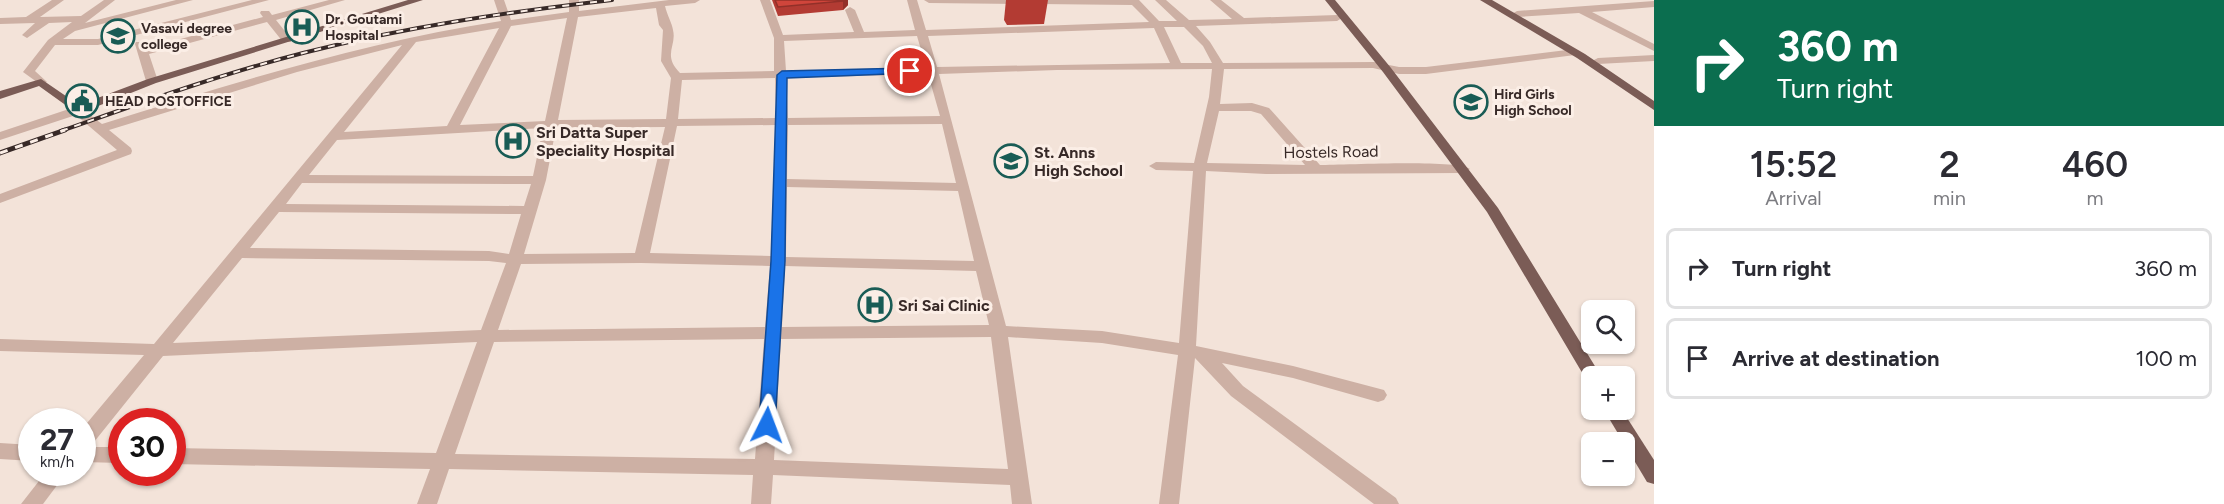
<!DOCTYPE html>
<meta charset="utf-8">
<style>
body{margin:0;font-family:Figtree,sans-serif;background:#f2f2f3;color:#2b2b33;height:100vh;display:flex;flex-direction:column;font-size:22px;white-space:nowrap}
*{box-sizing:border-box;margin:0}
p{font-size:20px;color:#7c7c81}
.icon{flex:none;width:33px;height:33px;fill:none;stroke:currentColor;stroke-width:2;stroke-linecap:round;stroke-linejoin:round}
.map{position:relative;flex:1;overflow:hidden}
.sheet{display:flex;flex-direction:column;background:#fff;width:570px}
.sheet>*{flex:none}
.hud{background:#0b6e4f;color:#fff;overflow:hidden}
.tools{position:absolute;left:1581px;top:300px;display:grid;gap:12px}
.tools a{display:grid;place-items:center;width:54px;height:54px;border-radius:9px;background:#fff;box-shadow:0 2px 4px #0004;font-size:30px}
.speed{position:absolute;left:18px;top:408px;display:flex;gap:12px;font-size:30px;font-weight:700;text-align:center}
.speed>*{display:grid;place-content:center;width:78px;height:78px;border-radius:50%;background:#fff;box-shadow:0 2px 4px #0004;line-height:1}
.speed small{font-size:15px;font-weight:400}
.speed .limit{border:9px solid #d22;background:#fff;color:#111}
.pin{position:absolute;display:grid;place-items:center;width:51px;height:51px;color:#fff;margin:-26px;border:3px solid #fff;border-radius:50%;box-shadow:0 2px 6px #0007}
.me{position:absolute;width:66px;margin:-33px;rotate:3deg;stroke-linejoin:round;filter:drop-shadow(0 0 4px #0008)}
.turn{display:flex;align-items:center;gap:21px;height:126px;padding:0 24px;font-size:27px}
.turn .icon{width:78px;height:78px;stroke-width:2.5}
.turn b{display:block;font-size:42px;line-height:51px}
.eta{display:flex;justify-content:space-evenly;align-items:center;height:102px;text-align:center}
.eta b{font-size:36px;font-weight:600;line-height:42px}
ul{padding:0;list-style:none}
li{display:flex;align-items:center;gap:18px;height:81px;margin:0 12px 9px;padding:0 12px;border:3px solid #e1e1e2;border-radius:9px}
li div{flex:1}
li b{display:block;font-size:22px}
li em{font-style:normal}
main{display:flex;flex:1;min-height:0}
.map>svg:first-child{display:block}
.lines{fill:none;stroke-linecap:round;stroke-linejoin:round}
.minor{fill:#cdb0a4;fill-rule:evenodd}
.major{fill:#7b5c56;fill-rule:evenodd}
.rail-far1-casing{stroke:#372927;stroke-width:4}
.rail-casing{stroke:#372927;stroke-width:5}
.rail-far1{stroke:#fbeee6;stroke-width:2;stroke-dasharray:7;stroke-linecap:butt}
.rail{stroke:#fbeee6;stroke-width:3;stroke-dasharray:8;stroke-linecap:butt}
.wall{fill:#b33b33}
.shaded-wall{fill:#923029}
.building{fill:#d0453b;stroke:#923029;stroke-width:1.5}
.route{fill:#1a73e8;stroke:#114b97;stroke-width:1.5}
.labels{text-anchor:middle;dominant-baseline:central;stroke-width:6;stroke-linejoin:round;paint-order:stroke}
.far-poi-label{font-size:14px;font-weight:bold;fill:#372927;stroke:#fbeee6;text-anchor:start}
.poi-label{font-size:16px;font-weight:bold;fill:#372927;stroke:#fbeee6;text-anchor:start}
.street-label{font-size:16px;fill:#372927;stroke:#fbeee6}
</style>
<main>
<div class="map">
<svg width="1654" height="504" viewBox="0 0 1654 504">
<rect width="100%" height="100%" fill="#f3e3d9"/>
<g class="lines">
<!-- minor -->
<g class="minor">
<polygon points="52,0 64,0 40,17 81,16 104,0 115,0 85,23 176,0 193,0 75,31 63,39 98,39 252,0 269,0 98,45 55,45 35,71 47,82 41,85 23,72 48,40 72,22 49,23 27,38 22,35 35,23 0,24 0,18 26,17"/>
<polygon points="329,0 345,0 276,20 292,40 291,42 283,42 267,22 149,54 158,81 152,84 146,81 135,44 136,42 144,42 147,48 263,17 260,13 261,11 269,11 272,15"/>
<path d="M 494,0 L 504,0 L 511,20 L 569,12 L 569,0 L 579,0 L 579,11 L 669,0 L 700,0 L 695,3 L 665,6 C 667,15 672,23 673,30 C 677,46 662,55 680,73 L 774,71 L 774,38 L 760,0 L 770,0 L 783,35 L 854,32 L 845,10 L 850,7 L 855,10 L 864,32 L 915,30 L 907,0 L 917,0 L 926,30 L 1149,22 L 1132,5 L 929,3 L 924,0 L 1139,0 L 1159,21 L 1177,21 L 1155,0 L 1166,0 L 1189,20 L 1232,19 L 1210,0 L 1221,0 L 1244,18 L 1337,15 L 1342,18 L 1337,21 L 1196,26 L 1210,42 L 1223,63 L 1374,62 L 1399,67 L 1426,67 L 1575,49 L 1580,52 L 1575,55 L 1426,74 L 1399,74 L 1373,68 L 1224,69 L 1220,104 L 1252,103 L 1269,108 L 1320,165 C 1342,165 1459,159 1470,169 L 1463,173 L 1266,174 L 1206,171 L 1196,346 L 1293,366 L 1384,390 L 1387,395 L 1384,400 L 1378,402 L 1293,378 L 1222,363 L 1243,386 L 1396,498 L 1399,504 L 1374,504 L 1231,396 L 1195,358 L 1179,504 L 1159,504 L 1178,355 L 1102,343 L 1008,337 L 1032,504 L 1012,504 L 1010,485 L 773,475 L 771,504 L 751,504 L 753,475 L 449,469 L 437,504 L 417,504 L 430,469 L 172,464 L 172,448 L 436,453 L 477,342 L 163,356 L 90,447 L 122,447 L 122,463 L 82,462 L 82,429 L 144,355 L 0,351 L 0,339 L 154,344 L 402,45 L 297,72 L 109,130 L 131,148 L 132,151 L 131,154 L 0,203 L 0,194 L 117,150 L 76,115 L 0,140 L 0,132 L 78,106 L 102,124 C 234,83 364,42 501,21 ZM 656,8 L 659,25 L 663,30 L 661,61 L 671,78 L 666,119 L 558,120 L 578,17 ZM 567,18 L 545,121 L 460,125 L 511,26 ZM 1164,27 L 1184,27 L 1203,46 L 1212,63 L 1181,63 ZM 499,28 L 447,126 L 344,132 L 416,42 ZM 1154,28 L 1170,63 L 937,67 L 928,36 ZM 917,36 L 926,67 L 786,71 L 784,41 ZM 1057,70 L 1212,69 L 1209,97 L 1194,163 L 1156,162 L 1149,166 L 1156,170 L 1193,171 L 1179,343 L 1102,331 L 1006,326 L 939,74 ZM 928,74 L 940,116 L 788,118 L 786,78 ZM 775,78 L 776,118 L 678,119 L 682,80 ZM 1219,111 L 1251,111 L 1261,114 L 1305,165 L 1207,163 ZM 942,124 L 956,183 L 787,179 L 788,125 ZM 776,125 L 771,256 L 650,253 L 677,126 ZM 665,127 L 635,253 L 524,254 L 546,180 L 556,128 ZM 543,128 L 533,176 L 309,175 L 337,140 ZM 302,183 L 531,184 L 524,206 L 286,204 ZM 787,187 L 958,191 L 974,261 L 786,257 ZM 279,212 L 521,214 L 509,254 L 489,251 L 250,248 ZM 242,258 L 489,261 L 506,263 L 481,330 L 173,343 ZM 641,263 L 770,266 L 765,327 L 498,330 L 521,264 ZM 785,266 L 976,271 L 989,325 L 782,327 ZM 991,337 L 1008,469 L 774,460 L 781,339 ZM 764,339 L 755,459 L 455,454 L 494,342 Z"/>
<polygon points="1654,1 1654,7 1592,12 1654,44 1654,51 1579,13 1517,17 1512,14 1517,11"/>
<polygon points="1654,55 1654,61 1598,64 1592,61 1598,58"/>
<polygon points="0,443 32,445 32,461 0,459"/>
<polygon points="46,472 67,472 43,504 21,504"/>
</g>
<!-- major -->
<g class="major">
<polygon points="408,0 423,0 156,83 78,114 39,86 0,99 0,91 41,79 79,105 148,79"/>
<polygon points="1325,0 1335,0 1391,68 1498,208 1601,376 1592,376 1592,382 1587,381 1487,212 1383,72"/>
<polygon points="1480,0 1492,0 1585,54 1654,101 1654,110 1577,58"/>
<polygon points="1604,410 1622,410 1654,460 1654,484 1647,482"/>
</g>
<!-- rail-far1 casing -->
<g class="rail-far1-casing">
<path id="rail-far1" d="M 61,131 C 141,103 221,74 303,53 C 405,27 508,12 612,0"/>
</g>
<!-- rail casing -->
<g class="rail-casing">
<polyline id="rail" points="0,153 65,130"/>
</g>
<!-- rail-far1 -->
<use href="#rail-far1" class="rail-far1"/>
<!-- rail -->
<use href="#rail" class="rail"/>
</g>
<!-- wall -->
<g class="wall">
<polygon points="772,0 848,0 848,5 843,10 778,16"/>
<polygon points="1006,0 1048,0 1044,24 1007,25 1004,20"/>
</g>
<!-- shaded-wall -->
<polygon class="shaded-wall" points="845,0 848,0 848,5 843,10 843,1"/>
<!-- building -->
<polygon class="building" points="775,0 845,0 843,1 778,7"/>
<!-- route -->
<polygon class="route" points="910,68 914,69 914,73 787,78 785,261 775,425 773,429 767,431 761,429 759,425 771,261 777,75 782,71"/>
<!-- icons -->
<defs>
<g id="hospital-ring" transform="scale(1.725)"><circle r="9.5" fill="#fbeee6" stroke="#195c55" stroke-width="1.5"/><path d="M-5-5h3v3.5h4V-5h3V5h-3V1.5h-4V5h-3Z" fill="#195c55"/></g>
<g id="university-ring" transform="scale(1.725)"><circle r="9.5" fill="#fbeee6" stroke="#195c55" stroke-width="1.5"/><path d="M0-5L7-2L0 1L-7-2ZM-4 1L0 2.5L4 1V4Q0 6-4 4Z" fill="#195c55"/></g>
<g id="civic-ring" transform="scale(1.725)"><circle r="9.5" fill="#fbeee6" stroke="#195c55" stroke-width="1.5"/><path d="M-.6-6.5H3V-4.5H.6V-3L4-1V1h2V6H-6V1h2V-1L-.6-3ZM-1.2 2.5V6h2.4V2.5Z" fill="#195c55"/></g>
<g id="school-ring" transform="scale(1.725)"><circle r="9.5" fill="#fbeee6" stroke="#195c55" stroke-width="1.5"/><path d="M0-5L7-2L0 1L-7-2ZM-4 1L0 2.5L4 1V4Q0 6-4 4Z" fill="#195c55"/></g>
</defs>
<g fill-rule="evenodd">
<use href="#hospital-ring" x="302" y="27"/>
<use href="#university-ring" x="118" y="36"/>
<use href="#civic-ring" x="82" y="101"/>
<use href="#school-ring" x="1471" y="102"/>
<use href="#hospital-ring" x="513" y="141"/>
<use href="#school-ring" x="1011" y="161"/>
<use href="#hospital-ring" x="875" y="305"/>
</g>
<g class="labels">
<!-- far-poi labels -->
<g class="far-poi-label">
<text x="325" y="19">Dr. Goutami<tspan x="325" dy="16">Hospital</tspan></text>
<text x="141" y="28">Vasavi degree<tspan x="141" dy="16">college</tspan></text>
<text x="1494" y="94">Hird Girls<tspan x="1494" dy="16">High School</tspan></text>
<text x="105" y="101">HEAD POSTOFFICE</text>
</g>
<!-- poi labels -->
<g class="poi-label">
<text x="536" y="132">Sri Datta Super<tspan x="536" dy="18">Speciality Hospital</tspan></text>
<text x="1034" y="152">St. Anns<tspan x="1034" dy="18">High School</tspan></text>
<text x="898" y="305">Sri Sai Clinic</text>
</g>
<!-- street labels -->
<g class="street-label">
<text transform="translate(1331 152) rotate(-1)">Hostels Road</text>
</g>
</g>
</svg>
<div class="tools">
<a><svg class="icon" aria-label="search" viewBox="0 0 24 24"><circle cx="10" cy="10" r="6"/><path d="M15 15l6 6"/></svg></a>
<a>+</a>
<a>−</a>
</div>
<div class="speed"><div>27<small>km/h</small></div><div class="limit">30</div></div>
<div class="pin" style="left:910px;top:71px;background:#d93025"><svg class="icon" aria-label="arrive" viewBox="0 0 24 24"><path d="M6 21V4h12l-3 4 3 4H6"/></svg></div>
<svg class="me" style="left:767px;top:425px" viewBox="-20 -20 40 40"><path d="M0-17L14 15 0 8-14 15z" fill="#1a73e8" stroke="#fff" stroke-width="4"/></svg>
</div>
<section class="sheet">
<div class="hud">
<div class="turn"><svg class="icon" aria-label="right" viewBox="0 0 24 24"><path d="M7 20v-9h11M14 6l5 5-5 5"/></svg><div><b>360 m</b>Turn right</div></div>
</div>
<div class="eta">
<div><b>15:52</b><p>Arrival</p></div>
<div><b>2</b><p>min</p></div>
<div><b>460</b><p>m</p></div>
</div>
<ul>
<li><svg class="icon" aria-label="right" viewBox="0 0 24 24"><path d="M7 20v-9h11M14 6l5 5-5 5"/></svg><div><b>Turn right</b></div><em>360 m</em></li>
<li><svg class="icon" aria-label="arrive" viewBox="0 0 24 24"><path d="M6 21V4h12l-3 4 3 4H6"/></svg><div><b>Arrive at destination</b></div><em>100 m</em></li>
</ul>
</section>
</main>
